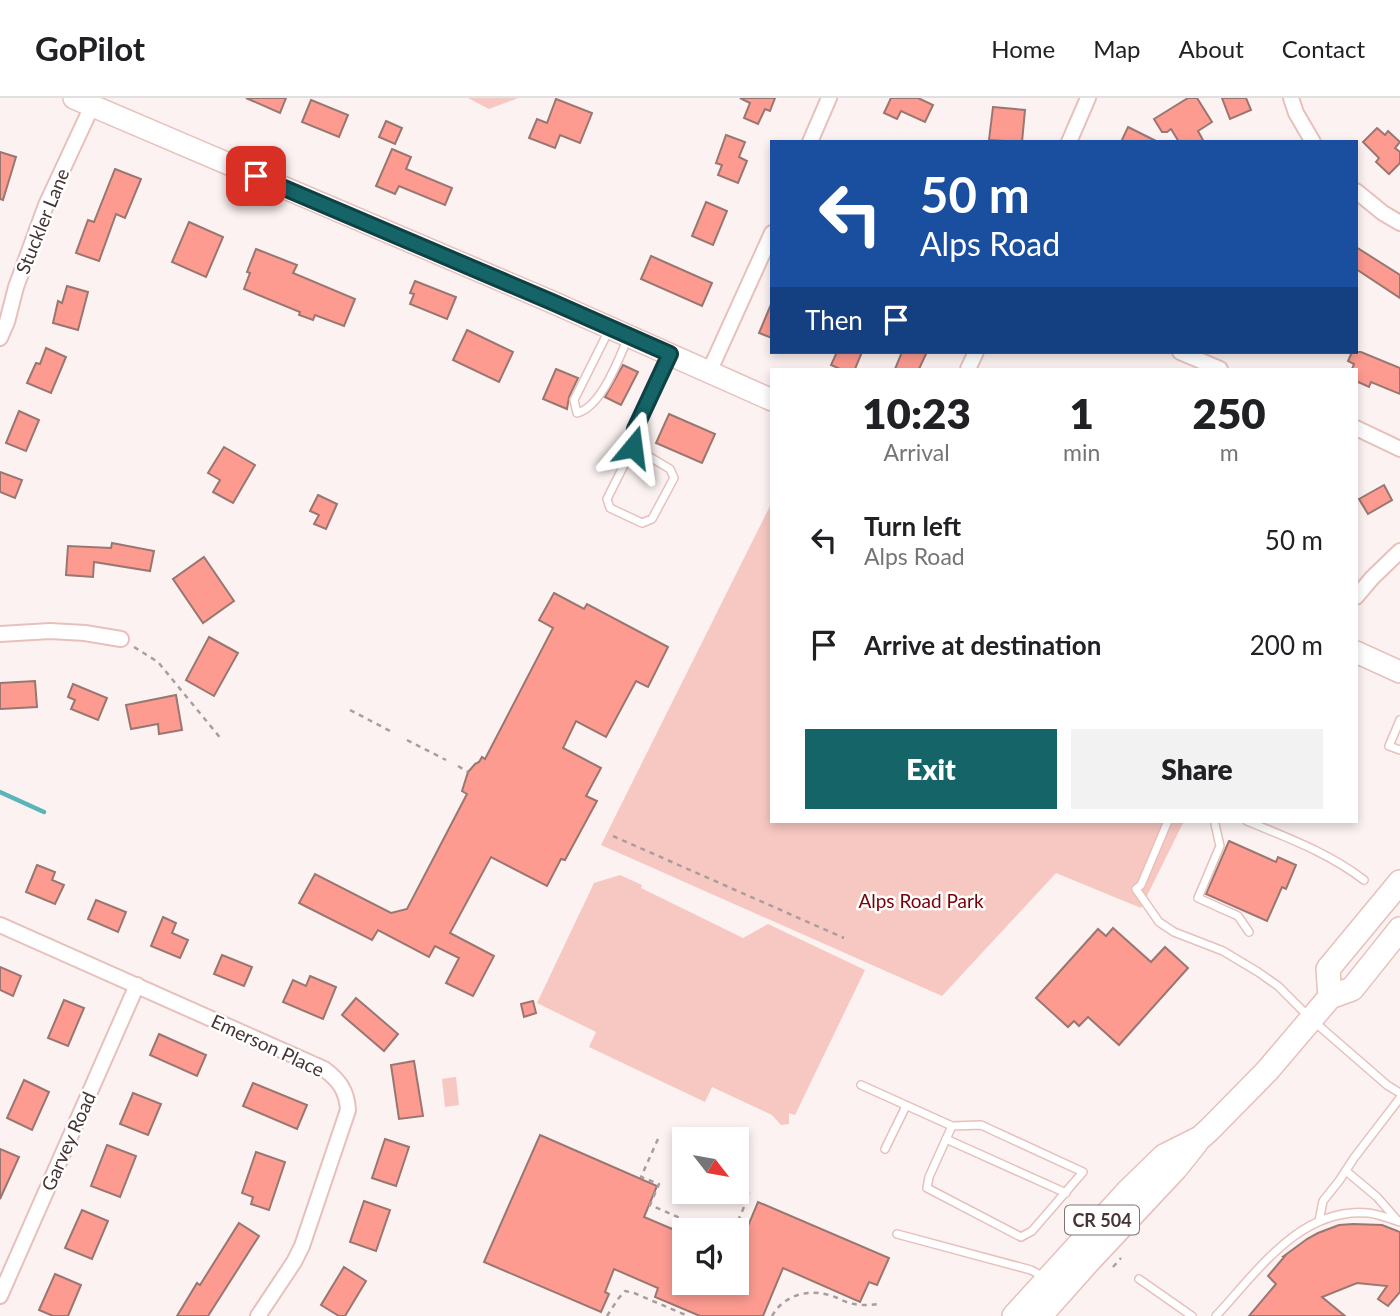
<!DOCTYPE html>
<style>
body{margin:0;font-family:Lato,sans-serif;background:#f2f2f2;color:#202124;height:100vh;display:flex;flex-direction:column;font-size:26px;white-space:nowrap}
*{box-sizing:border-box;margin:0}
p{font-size:23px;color:#757577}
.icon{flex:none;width:38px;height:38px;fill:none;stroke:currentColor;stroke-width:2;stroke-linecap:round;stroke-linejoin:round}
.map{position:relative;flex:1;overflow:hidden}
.drawer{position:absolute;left:770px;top:270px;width:588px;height:455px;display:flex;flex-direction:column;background:#fff;border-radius:0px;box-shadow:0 4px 10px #0003}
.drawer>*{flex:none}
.top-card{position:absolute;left:770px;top:42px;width:588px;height:214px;border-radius:0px;box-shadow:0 4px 10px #0003;background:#1a4fa0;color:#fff;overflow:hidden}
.needle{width:46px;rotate:121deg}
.buttons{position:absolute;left:672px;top:1029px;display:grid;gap:14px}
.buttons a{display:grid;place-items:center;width:77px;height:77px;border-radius:0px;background:#fff;box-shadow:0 4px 10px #0003;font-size:35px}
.pin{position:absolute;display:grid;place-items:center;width:60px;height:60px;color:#fff;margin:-30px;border-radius:14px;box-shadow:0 4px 10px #0006}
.me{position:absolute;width:77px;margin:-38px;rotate:16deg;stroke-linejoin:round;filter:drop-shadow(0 0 5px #0008)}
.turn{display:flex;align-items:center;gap:24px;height:147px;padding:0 35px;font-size:32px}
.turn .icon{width:91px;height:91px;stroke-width:2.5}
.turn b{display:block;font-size:49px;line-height:60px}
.then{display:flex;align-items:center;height:66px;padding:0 35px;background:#0003;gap:14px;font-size:26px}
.eta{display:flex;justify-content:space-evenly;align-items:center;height:119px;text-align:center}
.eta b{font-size:42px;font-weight:800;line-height:49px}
.button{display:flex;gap:14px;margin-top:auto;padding:14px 35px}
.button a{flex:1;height:80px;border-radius:0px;background:#156468;color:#fff;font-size:28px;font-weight:800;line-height:80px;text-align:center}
.button a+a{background:#f2f2f2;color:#202124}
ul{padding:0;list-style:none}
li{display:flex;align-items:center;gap:21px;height:105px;padding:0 35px}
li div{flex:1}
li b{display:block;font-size:26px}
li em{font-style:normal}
header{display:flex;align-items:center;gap:42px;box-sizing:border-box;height:98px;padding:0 35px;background:#fff;border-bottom:2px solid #e0e0e0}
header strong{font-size:33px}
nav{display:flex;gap:38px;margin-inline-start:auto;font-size:24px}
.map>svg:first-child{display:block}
.green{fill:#f7c8c1}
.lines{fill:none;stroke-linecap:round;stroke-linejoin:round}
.stream{stroke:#59b5b9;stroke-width:4.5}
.building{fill:#fd9b91;stroke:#9a7671;stroke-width:2}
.lane-casing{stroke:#e8c0bb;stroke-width:10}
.street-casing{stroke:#e8c0bb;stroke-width:18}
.secondary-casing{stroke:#e8c0bb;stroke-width:24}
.primary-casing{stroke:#e8c0bb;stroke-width:26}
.path{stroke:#aa9e9d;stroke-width:2.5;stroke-dasharray:5 5;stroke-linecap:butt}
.lane{stroke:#fff;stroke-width:7}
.street{stroke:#fff;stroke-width:14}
.secondary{stroke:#fff;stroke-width:21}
.primary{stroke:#fff;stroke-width:23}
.route-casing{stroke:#0e4144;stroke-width:18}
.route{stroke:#156468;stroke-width:12}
.labels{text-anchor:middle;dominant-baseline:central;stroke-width:5;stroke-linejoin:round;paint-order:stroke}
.shield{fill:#fff;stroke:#7d7270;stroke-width:2}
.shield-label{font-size:18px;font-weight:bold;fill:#453533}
.street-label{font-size:19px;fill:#453533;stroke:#fff}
.park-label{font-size:19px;fill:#790007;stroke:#fff}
</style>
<header>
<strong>GoPilot</strong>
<nav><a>Home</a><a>Map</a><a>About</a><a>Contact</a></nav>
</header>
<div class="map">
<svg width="1400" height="1218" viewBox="0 0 1400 1218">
<rect width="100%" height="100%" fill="#fbf2f1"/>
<!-- green -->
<g class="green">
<polygon points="468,0 518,0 489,11"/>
<polygon points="772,404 772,723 1184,723 1141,810 1056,775 942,898 601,747"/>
<polygon points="620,777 642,787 641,790 743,840 768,826 865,872 795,1017 789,1015 789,1026 781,1027 772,1017 712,989 705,1004 589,949 596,934 537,905 594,785"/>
<polygon points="456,979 459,1007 445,1009 442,981"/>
</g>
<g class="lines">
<!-- stream -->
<polyline class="stream" points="0,694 44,714"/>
</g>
<!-- building -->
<g class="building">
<polygon points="246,0 286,0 280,15"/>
<polygon points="740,0 775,0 770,13 765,11 758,26 744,20 750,5"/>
<polygon points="891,0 918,0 933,7 925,24 901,13 897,21 884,15"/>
<polygon points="1188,0 1197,0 1212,24 1198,33 1204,44 1179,44 1171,31 1167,34 1162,34 1154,21"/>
<polygon points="1222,0 1246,0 1251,12 1230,21"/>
<polygon points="556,1 592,15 580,45 560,37 555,50 529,40 537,21 547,25"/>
<polygon points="311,2 348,17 339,39 302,24"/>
<polygon points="993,9 1025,12 1022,44 989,42"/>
<polygon points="386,23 402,30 395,46 379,39"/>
<polygon points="1128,29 1158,44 1121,44"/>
<polygon points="1377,30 1385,37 1388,33 1400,44 1395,50 1400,54 1400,65 1389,76 1376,64 1379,60 1363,44"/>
<polygon points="726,37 745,44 739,59 747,63 738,85 718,77 722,67 716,65"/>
<polygon points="392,51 411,59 406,71 452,90 445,107 399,88 395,96 376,88"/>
<polygon points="0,54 16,59 3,102 0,101"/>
<polygon points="115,71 141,81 125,120 116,116 99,163 76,155 88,122 94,124"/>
<polygon points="706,104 727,113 713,147 692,138"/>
<polygon points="189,124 223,139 206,179 172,164"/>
<polygon points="1356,149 1400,177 1400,200 1356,171"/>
<polygon points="256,151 297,167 293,175 355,201 344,228 315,217 313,222 299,217 300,214 244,191 250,175 247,174"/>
<polygon points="651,158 712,185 702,208 641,181"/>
<polygon points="415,183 456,199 447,221 410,206 414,196 410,195"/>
<polygon points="67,188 88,194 78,232 53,225 58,203 62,205"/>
<polygon points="772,204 772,240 759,235"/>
<polygon points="467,232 513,254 499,284 453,262"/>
<polygon points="46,250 66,259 51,295 27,285 36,265 40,266"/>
<polygon points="837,254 862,254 855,271 840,271 831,267"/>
<polygon points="902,254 927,254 919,271 895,271"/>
<polygon points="1352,254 1361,254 1400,270 1400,296 1371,284 1369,289 1356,283 1356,271 1352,271 1354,266 1348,263"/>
<polygon points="623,267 638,274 621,307 605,299"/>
<polygon points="556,271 578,280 569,299 567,311 543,301"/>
<polygon points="19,313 39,322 26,353 6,345"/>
<polygon points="669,316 715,336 702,365 656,345"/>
<polygon points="224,349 255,367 233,405 213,394 220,382 208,375"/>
<polygon points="0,374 22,382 15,400 0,394"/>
<polygon points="1384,387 1392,402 1368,416 1359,401"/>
<polygon points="318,397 337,406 326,431 314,426 319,417 310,413"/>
<polygon points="112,445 154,453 150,473 94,464 93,479 66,477 68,448 111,450"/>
<polygon points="204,459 234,503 203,525 173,481"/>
<polygon points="554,495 584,511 587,506 668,549 648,589 636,583 606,639 576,623 563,650 601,670 586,698 597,703 565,762 561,761 547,788 491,759 450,835 494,858 473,898 446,885 459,860 435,848 429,859 378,832 372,842 299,805 315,776 391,815 407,811 467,696 462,693 468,674 475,666 479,664 482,659 485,661 553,530 539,522"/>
<polygon points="209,539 238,555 214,598 186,582"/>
<polygon points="35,583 37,609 0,611 0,585"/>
<polygon points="73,586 107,600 98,622 71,611 75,602 68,599"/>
<polygon points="176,597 182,632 159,636 158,626 131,631 126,607"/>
<polygon points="1229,743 1276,764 1278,759 1296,767 1286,791 1282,789 1267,823 1206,796"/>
<polygon points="37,767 55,774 52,782 64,787 55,806 26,794"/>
<polygon points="96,802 126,814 118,834 88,821"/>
<polygon points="163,819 176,825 172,835 188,842 180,860 151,848"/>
<polygon points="1113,830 1151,864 1165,849 1188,870 1119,947 1088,919 1079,928 1074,923 1068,929 1036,900 1098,831 1106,838"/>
<polygon points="222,857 252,869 244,888 214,876"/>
<polygon points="0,869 21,878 13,898 0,892"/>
<polygon points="310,878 336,889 323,921 283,904 293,882 306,888"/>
<polygon points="356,900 398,936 384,953 342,917"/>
<polygon points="64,902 84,910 68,948 48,940"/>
<polygon points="533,903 536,915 524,919 521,906"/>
<polygon points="159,936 206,957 197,978 150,957"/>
<polygon points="414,963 423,1018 399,1021 391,967"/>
<polygon points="24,982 49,994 32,1032 7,1020"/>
<polygon points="253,985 307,1007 297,1031 243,1008"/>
<polygon points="133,995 161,1006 148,1037 120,1026"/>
<polygon points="540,1037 657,1088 644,1119 684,1136 684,1185 737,1185 737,1154 758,1104 889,1160 877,1187 869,1184 860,1204 783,1170 763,1218 700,1218 655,1199 658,1190 614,1171 605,1194 609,1196 601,1214 484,1164"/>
<polygon points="385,1041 409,1049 396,1088 372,1080"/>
<polygon points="107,1047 136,1058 120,1099 91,1088"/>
<polygon points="0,1051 19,1059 0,1101"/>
<polygon points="256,1054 285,1064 269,1112 251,1106 253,1099 242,1095"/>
<polygon points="364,1103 390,1112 376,1153 350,1144"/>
<polygon points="82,1112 108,1123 92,1161 65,1150"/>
<polygon points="239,1125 259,1138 208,1218 177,1218 197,1185 200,1187"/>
<polygon points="1353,1126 1382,1127 1400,1134 1400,1194 1388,1208 1378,1201 1387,1188 1357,1185 1322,1199 1345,1218 1249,1218 1276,1186 1268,1178 1285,1158 1284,1158 1307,1141 1318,1135 1339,1127"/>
<polygon points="344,1169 366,1183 345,1218 339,1218 321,1207"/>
<polygon points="55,1176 81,1187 68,1218 53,1218 39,1212"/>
</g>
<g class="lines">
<!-- lane casing -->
<g class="lane-casing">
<g id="lane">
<path d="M 609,232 L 574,302 L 577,315 C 601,309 618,263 627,242"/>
<polyline points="633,349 607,401 610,410 642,425 652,421 674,380 670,371 633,349 635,331 668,260"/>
<polyline points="1400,622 1389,648 1400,652"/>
<polyline points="1168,723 1141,787 1136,791 1159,824 1174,834 1223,853 1258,874 1278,888 1311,921 1387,987 1400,995"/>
<path d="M 1247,723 C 1288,740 1329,755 1364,782"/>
<polyline points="1215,726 1220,748 1198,800 1238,818 1249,834"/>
<polyline points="861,987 952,1028 981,1027 1083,1074 1032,1133 1021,1139 927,1090 929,1079 952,1028"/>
<polyline points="946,1041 1066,1095"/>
<polyline points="885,1051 906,1008"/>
<polyline points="1346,1073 1377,1099 1398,1123"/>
<polyline points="1319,1123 1323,1103 1339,1083 1354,1060 1400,1000"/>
<polyline points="897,1136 1031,1172 1044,1179"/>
<polyline points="1139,1181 1192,1218"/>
<path d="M 1216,1218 C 1257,1174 1300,1109 1368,1115 C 1379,1116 1390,1121 1400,1124"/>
</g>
</g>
<!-- street casing -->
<g class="street-casing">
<g id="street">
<polyline points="1291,0 1296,15 1313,44"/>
<polyline points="810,44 829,0"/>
<polyline points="1069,44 1088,0"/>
<polyline points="1356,93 1383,115 1400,125"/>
<polyline points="0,240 7,224 16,189 46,107 92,8"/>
<polyline points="1180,254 1220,271"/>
<polyline points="968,271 976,254"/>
<polyline points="709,274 772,135"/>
<polyline points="1356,330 1400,351"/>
<polyline points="1356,499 1372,480 1400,453"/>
<polyline points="0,536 50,533 85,535 121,541"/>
<path d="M 0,827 L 324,971 C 339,982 347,993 348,1012 L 302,1148 L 294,1164 L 258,1218"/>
<polyline points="0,1198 137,887"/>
</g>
</g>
<!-- secondary casing -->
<g class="secondary-casing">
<g id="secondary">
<polyline points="74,0 552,204 772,302"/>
<polyline points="1356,554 1400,574"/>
</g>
</g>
<!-- primary casing -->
<g class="primary-casing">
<g id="primary">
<polyline points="1330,899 1328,871 1400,784"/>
<polyline points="1014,1218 1128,1093 1164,1058 1200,1040 1209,1032 1267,973 1330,899 1352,891 1400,831"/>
<polyline points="1040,1218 1088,1164 1176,1070 1196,1045"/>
</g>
</g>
<!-- path -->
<g class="path">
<polyline points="134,549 158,564 222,642"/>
<polyline points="350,612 394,635"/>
<polyline points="407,642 446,662"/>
<polyline points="458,668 468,674"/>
<polyline points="613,738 844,840"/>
<polyline points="658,1041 641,1079 659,1086 650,1107 708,1132"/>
<polyline points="734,1132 750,1095"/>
<polyline points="1113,1169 1121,1160"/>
<polyline points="607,1218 618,1201 625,1193 634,1195 688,1218"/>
<path d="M 772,1218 C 785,1195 812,1190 835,1199 C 840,1201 845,1204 850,1205 C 860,1208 869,1207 878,1206"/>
</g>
<!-- lane -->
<use href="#lane" class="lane"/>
<!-- street -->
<use href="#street" class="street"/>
<!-- secondary -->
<use href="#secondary" class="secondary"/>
<!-- primary -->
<use href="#primary" class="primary"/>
</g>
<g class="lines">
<!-- route casing -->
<g class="route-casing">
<polyline id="route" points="256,78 552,204 670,256 635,331 633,349"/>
</g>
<!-- route -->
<use href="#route" class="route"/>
</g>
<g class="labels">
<!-- shield labels -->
<rect class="shield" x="1065" y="1107.5" width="74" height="29" rx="5"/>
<g class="shield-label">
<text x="1102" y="1122">CR 504</text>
</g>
<!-- street labels -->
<g class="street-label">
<text transform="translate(42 123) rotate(-68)">Stuckler Lane</text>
<text transform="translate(268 947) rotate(25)">Emerson Place</text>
<text transform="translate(68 1043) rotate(-66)">Garvey Road</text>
</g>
<!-- park labels -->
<g class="park-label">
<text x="921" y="802">Alps Road Park</text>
</g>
</g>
</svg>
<div class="buttons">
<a><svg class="needle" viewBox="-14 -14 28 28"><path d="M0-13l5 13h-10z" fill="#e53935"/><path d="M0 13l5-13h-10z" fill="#757577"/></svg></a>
<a><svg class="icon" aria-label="sound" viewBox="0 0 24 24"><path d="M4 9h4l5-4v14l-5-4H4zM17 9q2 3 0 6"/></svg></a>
</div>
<div class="pin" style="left:256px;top:78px;background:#d93025"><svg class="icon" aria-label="arrive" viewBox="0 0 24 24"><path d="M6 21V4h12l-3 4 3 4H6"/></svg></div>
<svg class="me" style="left:633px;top:349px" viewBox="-20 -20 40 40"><path d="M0-17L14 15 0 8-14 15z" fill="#156468" stroke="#fff" stroke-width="4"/></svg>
<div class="top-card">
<div class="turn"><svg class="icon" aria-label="left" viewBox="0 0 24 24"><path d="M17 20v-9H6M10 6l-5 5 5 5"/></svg><div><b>50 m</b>Alps Road</div></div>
<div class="then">Then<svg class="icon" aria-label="arrive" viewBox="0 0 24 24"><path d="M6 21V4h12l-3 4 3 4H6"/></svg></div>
</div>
<section class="drawer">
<div class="eta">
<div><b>10:23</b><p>Arrival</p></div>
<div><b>1</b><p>min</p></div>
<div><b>250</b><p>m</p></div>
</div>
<ul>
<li><svg class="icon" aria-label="left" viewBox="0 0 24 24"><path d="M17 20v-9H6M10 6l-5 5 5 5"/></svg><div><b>Turn left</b><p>Alps Road</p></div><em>50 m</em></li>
<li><svg class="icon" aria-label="arrive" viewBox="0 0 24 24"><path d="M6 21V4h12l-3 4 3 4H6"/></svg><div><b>Arrive at destination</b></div><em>200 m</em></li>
</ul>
<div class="button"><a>Exit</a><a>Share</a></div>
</section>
</div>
